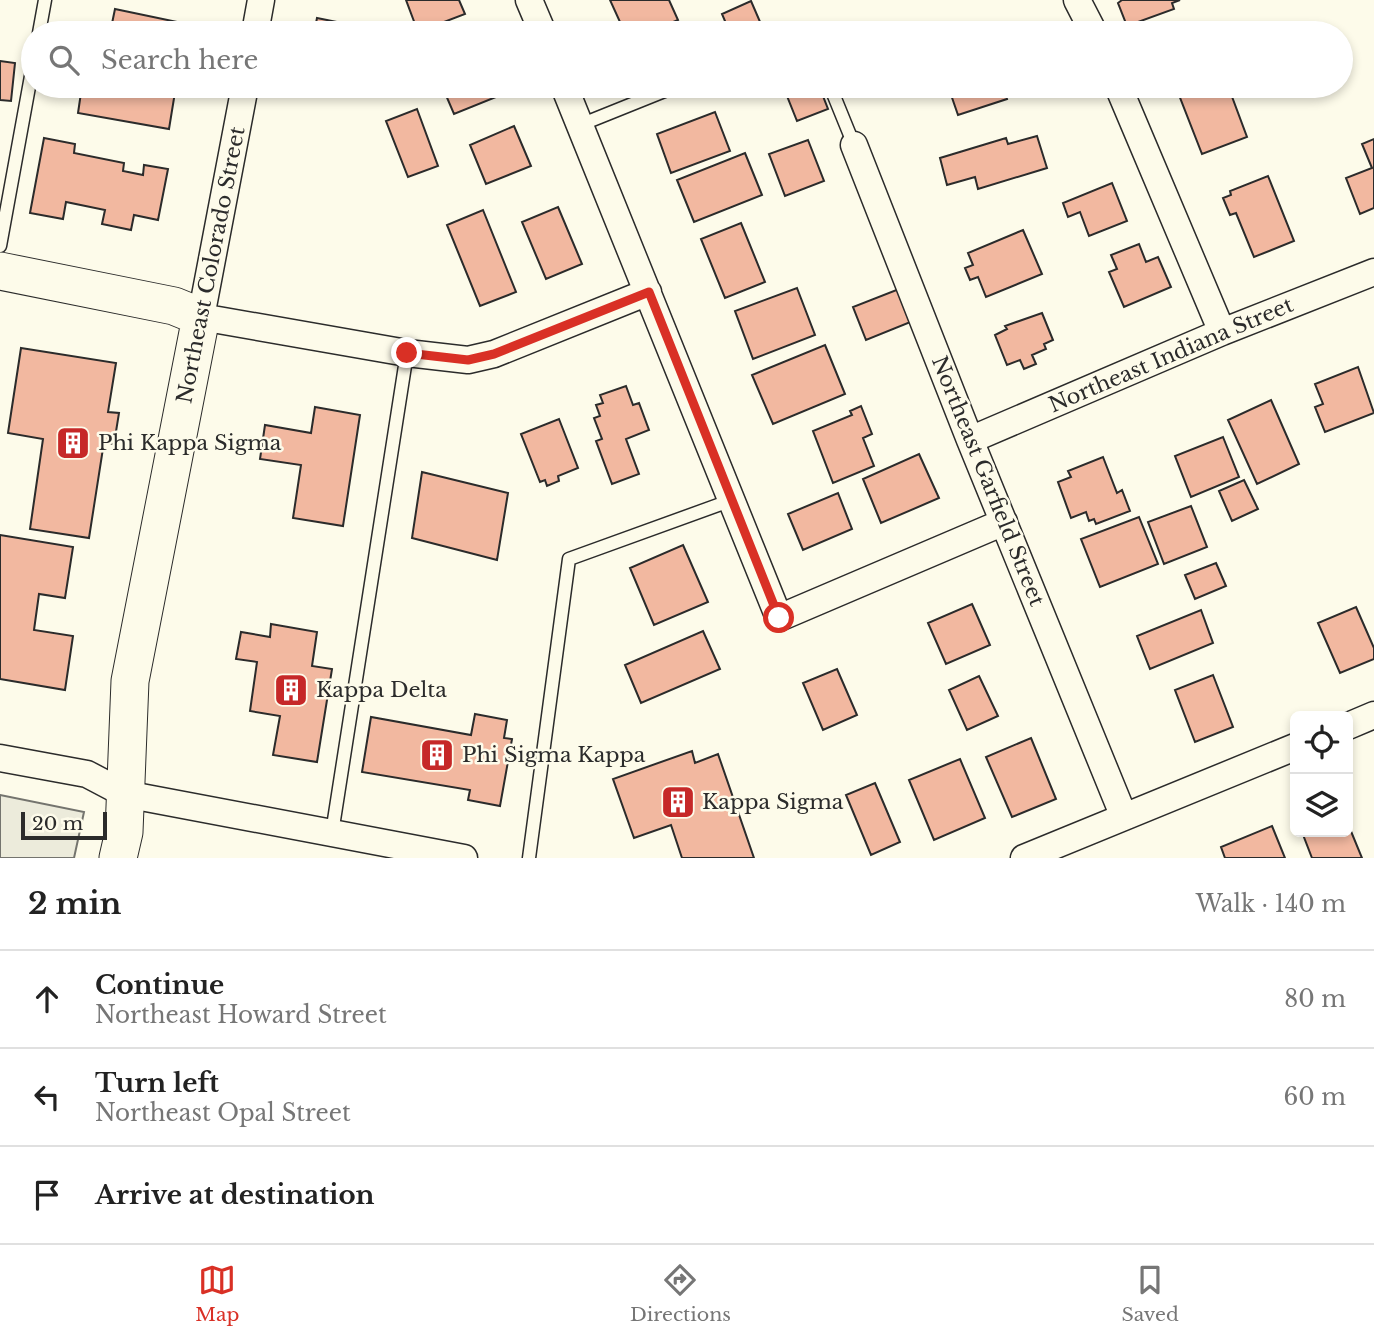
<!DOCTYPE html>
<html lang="en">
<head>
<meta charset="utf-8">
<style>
	body { margin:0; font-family:"Libre Baskerville",serif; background:#f6f6f6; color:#222 }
	.controls { position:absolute; right:21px; bottom:21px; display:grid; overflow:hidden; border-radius:10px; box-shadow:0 4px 10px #0003 }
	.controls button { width:63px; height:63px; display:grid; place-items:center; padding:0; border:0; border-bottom:2px solid #e0e0e0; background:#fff; color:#222; font:35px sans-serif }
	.scale { position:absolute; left:21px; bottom:18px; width:86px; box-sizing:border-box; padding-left:7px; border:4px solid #2b2b2b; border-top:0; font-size:19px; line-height:24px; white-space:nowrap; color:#2b2b2b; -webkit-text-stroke:5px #fdfbea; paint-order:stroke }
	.stop { position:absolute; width:21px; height:21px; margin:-16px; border:5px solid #d93025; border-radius:50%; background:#fff }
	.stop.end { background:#d93025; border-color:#fff; box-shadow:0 2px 7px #0008 }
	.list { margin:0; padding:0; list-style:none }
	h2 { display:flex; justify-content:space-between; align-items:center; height:91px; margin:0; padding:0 28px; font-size:30px }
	h2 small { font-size:23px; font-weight:400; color:#767676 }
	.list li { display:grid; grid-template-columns:46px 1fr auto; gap:21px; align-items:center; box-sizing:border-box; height:98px; padding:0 28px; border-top:2px solid #e0e0e0 }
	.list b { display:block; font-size:26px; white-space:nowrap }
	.list p { margin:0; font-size:23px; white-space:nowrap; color:#767676 }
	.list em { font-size:23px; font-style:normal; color:#767676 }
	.icon { flex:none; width:38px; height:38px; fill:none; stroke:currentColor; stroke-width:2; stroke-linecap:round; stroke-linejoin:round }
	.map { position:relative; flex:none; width:1374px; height:858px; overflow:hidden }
	.search { position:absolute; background:#fff; box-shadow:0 4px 10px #0003; left:21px; right:21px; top:21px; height:77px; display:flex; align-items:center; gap:18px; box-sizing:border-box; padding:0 24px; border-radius:38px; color:#767676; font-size:26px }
	.sheet { height:385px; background:#fff }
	nav { display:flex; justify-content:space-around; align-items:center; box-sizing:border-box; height:98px; border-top:2px solid #e0e0e0; background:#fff; font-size:19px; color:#767676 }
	nav a { display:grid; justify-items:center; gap:4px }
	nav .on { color:#d93025 }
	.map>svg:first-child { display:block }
</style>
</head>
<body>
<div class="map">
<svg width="1374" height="858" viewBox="0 0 1374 858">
	<rect width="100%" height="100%" fill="#fdfbea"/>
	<path fill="#ecebdb" stroke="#74746e" stroke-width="2" d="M 0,795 L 84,812 L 74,858 L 0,858 Z"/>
	<path fill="#f2b8a0" stroke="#2b2b2b" stroke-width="2" d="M 406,0 L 459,0 L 465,14 L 418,32 Z
		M 610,0 L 669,0 L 678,20 L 647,33 L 625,33 Z
		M 1122,0 L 1180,0 L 1172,3 L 1174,9 L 1127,26 L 1118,3 Z
		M 751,1 L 764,31 L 730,33 L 722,14 Z
		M 115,9 L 182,23 L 180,33 L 110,33 Z
		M 317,18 L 342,23 L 340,33 L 314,33 Z
		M 0,61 L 15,63 L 11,101 L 0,100 Z
		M 82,86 L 176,86 L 169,129 L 78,113 Z
		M 442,86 L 503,86 L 506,93 L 454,114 Z
		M 783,86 L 819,86 L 828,109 L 797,121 Z
		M 948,86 L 1003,86 L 1007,99 L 958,115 Z
		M 1205,86 L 1228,86 L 1247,137 L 1202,154 L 1179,95 Z
		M 417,109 L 438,166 L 408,177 L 386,121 Z
		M 715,112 L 730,151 L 671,173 L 657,134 Z
		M 514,126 L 531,166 L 486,184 L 470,145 Z
		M 1037,136 L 1047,168 L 978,189 L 975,177 L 947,185 L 940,158 L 1006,138 L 1008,144 Z
		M 44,138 L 75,144 L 74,153 L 124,163 L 123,171 L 143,175 L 144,165 L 168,169 L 158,220 L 134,215 L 131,230 L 102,224 L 105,210 L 66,202 L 63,219 L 30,213 Z
		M 1374,139 L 1374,208 L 1360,214 L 1346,178 L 1372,168 L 1362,144 Z
		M 808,140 L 824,181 L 785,196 L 769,154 Z
		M 745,153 L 762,195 L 694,222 L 677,180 Z
		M 1268,176 L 1294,241 L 1254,257 L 1236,213 L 1230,215 L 1223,198 L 1231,195 L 1230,191 Z
		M 1112,183 L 1127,221 L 1089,236 L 1080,212 L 1068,217 L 1063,203 Z
		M 558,207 L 582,264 L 546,279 L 522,222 Z
		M 483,210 L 516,292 L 480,306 L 447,225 Z
		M 741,223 L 765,282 L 725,298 L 701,239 Z
		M 1023,230 L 1042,274 L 986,297 L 978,277 L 970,280 L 965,268 L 973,265 L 968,253 Z
		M 1139,244 L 1146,262 L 1158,257 L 1171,287 L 1124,307 L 1109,272 L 1117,269 L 1111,255 Z
		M 797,288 L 815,335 L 753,359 L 735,311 Z
		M 899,289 L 913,321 L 866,340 L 853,307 Z
		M 1042,313 L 1053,340 L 1044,344 L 1046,349 L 1032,355 L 1036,364 L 1024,369 L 1020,360 L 1007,365 L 995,335 L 1007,329 L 1005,326 Z
		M 825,345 L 845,394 L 773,424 L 752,375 Z
		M 21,348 L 116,363 L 108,412 L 119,413 L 114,444 L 104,442 L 89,538 L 30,529 L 43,439 L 8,433 Z
		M 1358,367 L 1374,413 L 1325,432 L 1315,407 L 1323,404 L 1315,384 Z
		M 626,386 L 633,405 L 639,403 L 649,430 L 626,439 L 639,474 L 612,484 L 596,441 L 602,439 L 594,418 L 600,416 L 596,405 L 603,403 L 600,395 Z
		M 1271,400 L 1299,464 L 1257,484 L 1228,420 Z
		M 861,406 L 872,434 L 863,438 L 874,466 L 833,483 L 813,431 L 852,415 L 850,411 Z
		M 315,407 L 360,415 L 343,526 L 293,518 L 301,465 L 260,459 L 265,425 L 311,433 Z
		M 559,419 L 578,468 L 558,476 L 559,481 L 547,486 L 545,480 L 540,482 L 521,434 Z
		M 1223,437 L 1239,477 L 1191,497 L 1175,456 Z
		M 919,454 L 939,498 L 881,523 L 863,479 Z
		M 1103,457 L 1117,493 L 1122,490 L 1130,511 L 1096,524 L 1094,519 L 1089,521 L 1086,512 L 1071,518 L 1058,482 L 1071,477 L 1068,471 Z
		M 422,472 L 508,493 L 497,560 L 412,538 Z
		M 1244,480 L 1258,509 L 1232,521 L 1219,491 Z
		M 838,493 L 852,529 L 803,550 L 788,514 Z
		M 1191,506 L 1207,547 L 1164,564 L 1148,522 Z
		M 1139,517 L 1158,564 L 1100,587 L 1081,539 Z
		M 0,535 L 73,547 L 65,598 L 39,594 L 34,630 L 73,636 L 65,690 L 0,679 Z
		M 683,545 L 708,602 L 654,625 L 630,568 Z
		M 1216,563 L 1226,586 L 1195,599 L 1185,575 Z
		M 972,604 L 990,645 L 946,664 L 928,623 Z
		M 1356,607 L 1374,648 L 1374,659 L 1340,673 L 1318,623 Z
		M 1201,610 L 1213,643 L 1150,669 L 1137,636 Z
		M 271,624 L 317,632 L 312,666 L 332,669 L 317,762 L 273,755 L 280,716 L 250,711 L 257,662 L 236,659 L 241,632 L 270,637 Z
		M 703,631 L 720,669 L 641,703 L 625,665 Z
		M 837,669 L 857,715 L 823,730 L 803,683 Z
		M 1213,675 L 1233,727 L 1195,742 L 1175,690 Z
		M 979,676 L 998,716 L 967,730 L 949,690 Z
		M 475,714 L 507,720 L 504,738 L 512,739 L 500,806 L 468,800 L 470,790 L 362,772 L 371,717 L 471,735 Z
		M 1031,738 L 1056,799 L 1012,817 L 986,757 Z
		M 692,751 L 695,763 L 718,754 L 754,858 L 682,858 L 671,825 L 634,838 L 613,779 Z
		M 960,759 L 985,818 L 934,840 L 909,780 Z
		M 875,783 L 900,842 L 871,855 L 846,795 Z
		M 1348,824 L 1362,858 L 1312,858 L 1302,832 L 1348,832 Z
		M 1272,826 L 1285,858 L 1225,858 L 1221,847 Z"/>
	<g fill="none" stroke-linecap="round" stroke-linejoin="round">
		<g stroke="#2b2b2b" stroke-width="15">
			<path id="lane" d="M 39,33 L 45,0
				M 830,86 L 854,145
				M 580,125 L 677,86
				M 0,246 L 33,65
				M 332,833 L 407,353
				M 529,858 L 569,559 L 732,500"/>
		</g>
		<g stroke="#2b2b2b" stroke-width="29">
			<path id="street" d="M 529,0 L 543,33
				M 1077,0 L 1094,33
				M 255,33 L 261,0
				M 245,86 L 201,317 L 407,353 L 468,360 L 494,354 L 648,292
				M 564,86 L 779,618 L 1004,522
				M 1118,86 L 1222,332
				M 854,145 L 970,440 L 1124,817
				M 970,440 L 1222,332 L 1374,272
				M 1348,726 L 1374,715
				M 0,758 L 87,774 L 125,794 L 464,858
				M 1024,858 L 1295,747"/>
		</g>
		<g stroke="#2b2b2b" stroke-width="39">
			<path id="secondary" d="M 0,271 L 174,306 L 201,317 L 130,681 L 124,832 L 118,858"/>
		</g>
		<use href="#lane" stroke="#fdfbea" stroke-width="12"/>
		<use href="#street" stroke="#fdfbea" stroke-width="26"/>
		<use href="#secondary" stroke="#fdfbea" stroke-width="37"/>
	</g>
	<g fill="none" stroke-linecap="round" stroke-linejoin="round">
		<path stroke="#d93025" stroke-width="9" d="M 407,353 L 468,360 L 494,354 L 649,292 L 779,618"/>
	</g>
	<defs>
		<g id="building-square" transform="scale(1.75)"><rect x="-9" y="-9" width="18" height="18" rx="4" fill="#c62828" stroke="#fdfbea"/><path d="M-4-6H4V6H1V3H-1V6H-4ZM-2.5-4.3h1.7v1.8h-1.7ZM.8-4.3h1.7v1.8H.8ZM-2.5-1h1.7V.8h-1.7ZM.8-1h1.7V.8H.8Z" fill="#fff"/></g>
	</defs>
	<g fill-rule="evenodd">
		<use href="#building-square" x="73" y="443"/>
		<use href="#building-square" x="291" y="690"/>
		<use href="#building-square" x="437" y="755"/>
		<use href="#building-square" x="678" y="802"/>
	</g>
	<g text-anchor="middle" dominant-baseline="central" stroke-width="5" stroke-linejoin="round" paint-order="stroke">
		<g font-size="21" fill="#2b2b2b" stroke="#fdfbea">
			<text transform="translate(211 265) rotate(-79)">Northeast Colorado Street</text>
			<text transform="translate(1171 355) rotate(-23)">Northeast Indiana Street</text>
			<text transform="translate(988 481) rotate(68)">Northeast Garfield Street</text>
		</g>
		<g font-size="21" fill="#2b2b2b" stroke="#fdfbea" text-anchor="start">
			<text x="98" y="443">Phi Kappa Sigma</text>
			<text x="316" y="690">Kappa Delta</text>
			<text x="462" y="755">Phi Sigma Kappa</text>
			<text x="702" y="802">Kappa Sigma</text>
		</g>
	</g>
</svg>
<div class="controls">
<button><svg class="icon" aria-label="locate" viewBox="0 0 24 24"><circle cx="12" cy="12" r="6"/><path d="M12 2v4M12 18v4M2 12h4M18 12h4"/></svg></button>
<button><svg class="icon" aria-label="layers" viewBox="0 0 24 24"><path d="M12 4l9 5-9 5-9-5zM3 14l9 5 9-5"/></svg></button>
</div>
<div class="scale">20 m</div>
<div class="stop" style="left:779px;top:618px"></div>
<div class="stop end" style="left:407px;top:353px"></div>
<div class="search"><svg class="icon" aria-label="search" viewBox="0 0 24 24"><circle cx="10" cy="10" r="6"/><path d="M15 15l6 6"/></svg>Search here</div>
</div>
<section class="sheet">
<h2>2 min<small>Walk · 140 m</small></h2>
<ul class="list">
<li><svg class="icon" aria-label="ahead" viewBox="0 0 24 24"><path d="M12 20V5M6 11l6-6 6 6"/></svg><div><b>Continue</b><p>Northeast Howard Street</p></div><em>80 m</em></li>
<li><svg class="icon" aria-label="left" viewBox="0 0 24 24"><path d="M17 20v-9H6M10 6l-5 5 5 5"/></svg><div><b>Turn left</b><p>Northeast Opal Street</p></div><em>60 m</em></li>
<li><svg class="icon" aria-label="arrive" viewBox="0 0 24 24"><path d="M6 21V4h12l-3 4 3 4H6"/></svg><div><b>Arrive at destination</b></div></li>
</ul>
</section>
<nav>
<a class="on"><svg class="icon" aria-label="map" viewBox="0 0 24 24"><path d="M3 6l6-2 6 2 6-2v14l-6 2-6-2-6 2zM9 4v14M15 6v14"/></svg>Map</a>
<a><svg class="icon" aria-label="directions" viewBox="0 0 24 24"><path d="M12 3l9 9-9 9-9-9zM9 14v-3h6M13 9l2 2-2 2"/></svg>Directions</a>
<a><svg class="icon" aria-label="saved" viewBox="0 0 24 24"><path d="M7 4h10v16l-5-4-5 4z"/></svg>Saved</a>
</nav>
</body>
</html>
